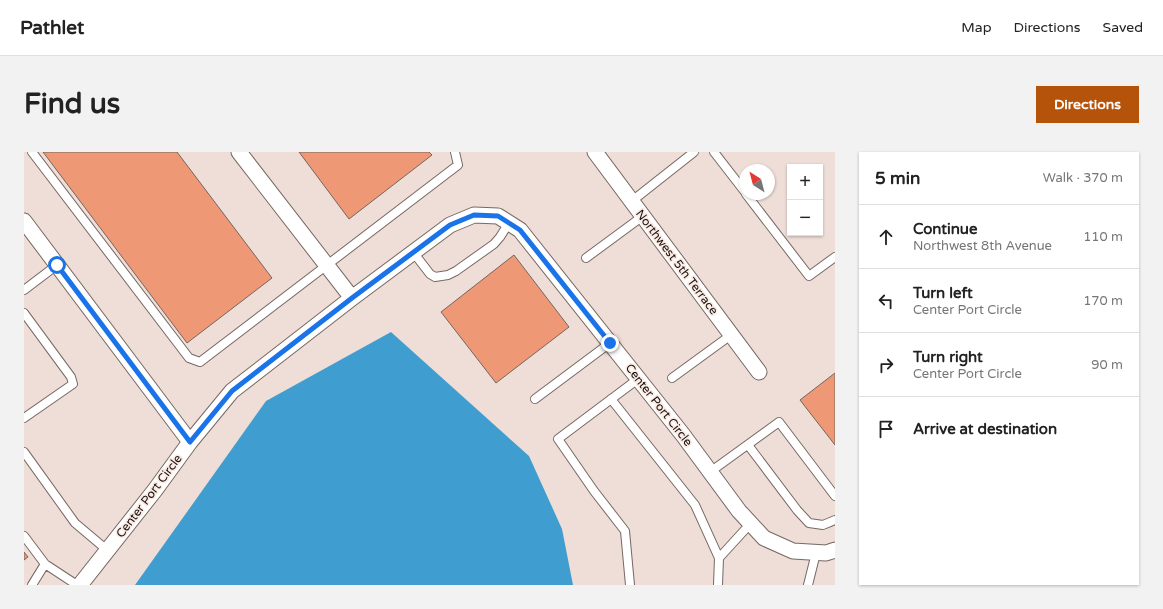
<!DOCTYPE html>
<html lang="en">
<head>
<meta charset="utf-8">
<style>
	body { margin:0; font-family:"Varela Round",sans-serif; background:#f2f2f2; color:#222 }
	.controls { position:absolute; right:12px; top:12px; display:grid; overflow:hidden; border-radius:0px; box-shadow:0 1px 3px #0004 }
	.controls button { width:36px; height:36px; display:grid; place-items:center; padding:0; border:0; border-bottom:1px solid #e0e0e0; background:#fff; color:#222; font:20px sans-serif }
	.compass { position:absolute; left:715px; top:12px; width:36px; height:36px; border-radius:50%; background:#fff; box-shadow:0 1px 3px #0004; rotate:324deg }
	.stop { position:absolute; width:12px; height:12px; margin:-9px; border:3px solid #1a73e8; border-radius:50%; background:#fff }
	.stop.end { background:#1a73e8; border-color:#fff; box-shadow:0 1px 4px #0008 }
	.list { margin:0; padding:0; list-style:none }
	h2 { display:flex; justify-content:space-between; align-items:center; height:52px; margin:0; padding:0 16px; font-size:17px }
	h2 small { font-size:13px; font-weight:400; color:#767676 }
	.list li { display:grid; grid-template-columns:26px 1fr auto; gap:12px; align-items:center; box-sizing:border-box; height:64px; padding:0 16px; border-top:1px solid #e0e0e0 }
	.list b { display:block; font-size:15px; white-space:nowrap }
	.list p { margin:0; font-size:13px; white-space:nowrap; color:#767676 }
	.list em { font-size:13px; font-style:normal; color:#767676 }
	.icon { flex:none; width:22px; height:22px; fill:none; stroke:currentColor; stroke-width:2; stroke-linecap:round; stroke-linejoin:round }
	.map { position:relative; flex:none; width:811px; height:433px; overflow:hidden; border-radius:0px }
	header { display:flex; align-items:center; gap:24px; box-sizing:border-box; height:56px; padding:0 20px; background:#fff; border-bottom:1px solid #e0e0e0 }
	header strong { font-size:19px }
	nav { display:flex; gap:22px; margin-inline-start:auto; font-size:14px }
	.intro { display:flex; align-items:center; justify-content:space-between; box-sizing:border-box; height:96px; padding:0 24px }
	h1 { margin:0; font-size:28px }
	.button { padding:10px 18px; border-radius:0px; background:#b45309; color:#fff; font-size:14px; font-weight:700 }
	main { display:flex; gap:24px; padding:0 24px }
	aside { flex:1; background:#fff; border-radius:0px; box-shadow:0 1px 3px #0004 }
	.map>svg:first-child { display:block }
</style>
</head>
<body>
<header>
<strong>Pathlet</strong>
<nav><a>Map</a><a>Directions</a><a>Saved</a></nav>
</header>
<div class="intro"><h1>Find us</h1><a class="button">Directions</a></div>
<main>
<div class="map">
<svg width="811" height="433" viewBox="0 0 811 433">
	<rect width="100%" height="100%" fill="#eeded7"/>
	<path fill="#409dcf" d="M 367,180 L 505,304 L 538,377 L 549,433 L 111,433 L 242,249 Z"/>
	<path fill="#ee9875" stroke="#746661" d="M 19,0 L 153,0 L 248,126 L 163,191 Z
		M 275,0 L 405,0 L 408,3 L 325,67 Z
		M 490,103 L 545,175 L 472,231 L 417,160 Z
		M 811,221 L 811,293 L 776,248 Z
		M 0,400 L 4,405 L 0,408 Z"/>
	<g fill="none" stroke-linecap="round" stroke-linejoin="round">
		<g stroke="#766862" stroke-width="10">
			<path id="service" d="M 8,0 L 165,206 L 176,210 L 434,13 L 431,0
				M 690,0 L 721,40
				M 722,42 L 785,124 L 811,105
				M 608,49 L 670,0
				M 389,100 L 406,122 L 411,125 L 424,123 L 432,119 L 470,92 L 476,85 L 485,71
				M 562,106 L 619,64
				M 0,138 L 33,113
				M 0,161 L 47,225 L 49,232 L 0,266
				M 648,226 L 707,183
				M 511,247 L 586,191
				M 587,247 L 671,353 L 695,406 L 694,433
				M 724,293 L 773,358 L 785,371 L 799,373 L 811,368
				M 0,300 L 51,371 L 83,398
				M 686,320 L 755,270 L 811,344
				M 0,384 L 21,412
				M 695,406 L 727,371
				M 8,433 L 21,412 L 53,433
				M 606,433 L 601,379 L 570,339 L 534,287 L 614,227
				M 784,433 L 792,401"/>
		</g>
		<g stroke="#766862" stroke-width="17">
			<path id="minor" d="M 215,0 L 328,146
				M 571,0 L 735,220
				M 0,69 L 166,290
				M 56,433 L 131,338 L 166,290 L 208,239 L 328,146 L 426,73 L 450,63 L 474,64 L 496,78 L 659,283 L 715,359 L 740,386 L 769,399 L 802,401 L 811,398"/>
		</g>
		<use href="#service" stroke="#fff" stroke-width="8"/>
		<use href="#minor" stroke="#fff" stroke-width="15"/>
	</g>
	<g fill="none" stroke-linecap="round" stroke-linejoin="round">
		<path stroke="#1a73e8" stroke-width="5" d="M 33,113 L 166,290 L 208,239 L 328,146 L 426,73 L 450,63 L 474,64 L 496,78 L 586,191"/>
	</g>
	<g text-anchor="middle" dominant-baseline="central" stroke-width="3.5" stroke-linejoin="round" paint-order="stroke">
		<g font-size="12" fill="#17110f" stroke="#fbebe4">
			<text transform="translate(653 110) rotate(53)">Northwest 5th Terrace</text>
			<text transform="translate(635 253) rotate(52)">Center Port Circle</text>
			<text transform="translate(125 344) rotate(-53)">Center Port Circle</text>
		</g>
	</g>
</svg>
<div class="controls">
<button>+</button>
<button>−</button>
</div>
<svg class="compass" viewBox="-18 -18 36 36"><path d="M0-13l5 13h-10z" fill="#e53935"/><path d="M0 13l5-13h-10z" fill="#767676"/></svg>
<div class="stop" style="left:33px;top:113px"></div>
<div class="stop end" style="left:586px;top:191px"></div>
</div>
<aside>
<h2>5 min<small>Walk · 370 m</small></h2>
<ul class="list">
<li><svg class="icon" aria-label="ahead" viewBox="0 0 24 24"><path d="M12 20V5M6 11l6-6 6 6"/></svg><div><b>Continue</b><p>Northwest 8th Avenue</p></div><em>110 m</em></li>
<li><svg class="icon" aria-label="left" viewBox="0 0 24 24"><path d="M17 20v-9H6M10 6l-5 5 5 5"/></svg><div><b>Turn left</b><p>Center Port Circle</p></div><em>170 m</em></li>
<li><svg class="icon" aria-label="right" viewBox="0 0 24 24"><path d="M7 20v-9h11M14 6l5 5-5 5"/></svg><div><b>Turn right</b><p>Center Port Circle</p></div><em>90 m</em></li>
<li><svg class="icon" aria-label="arrive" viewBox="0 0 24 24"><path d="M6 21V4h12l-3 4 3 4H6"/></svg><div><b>Arrive at destination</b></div></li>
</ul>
</aside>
</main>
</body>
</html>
